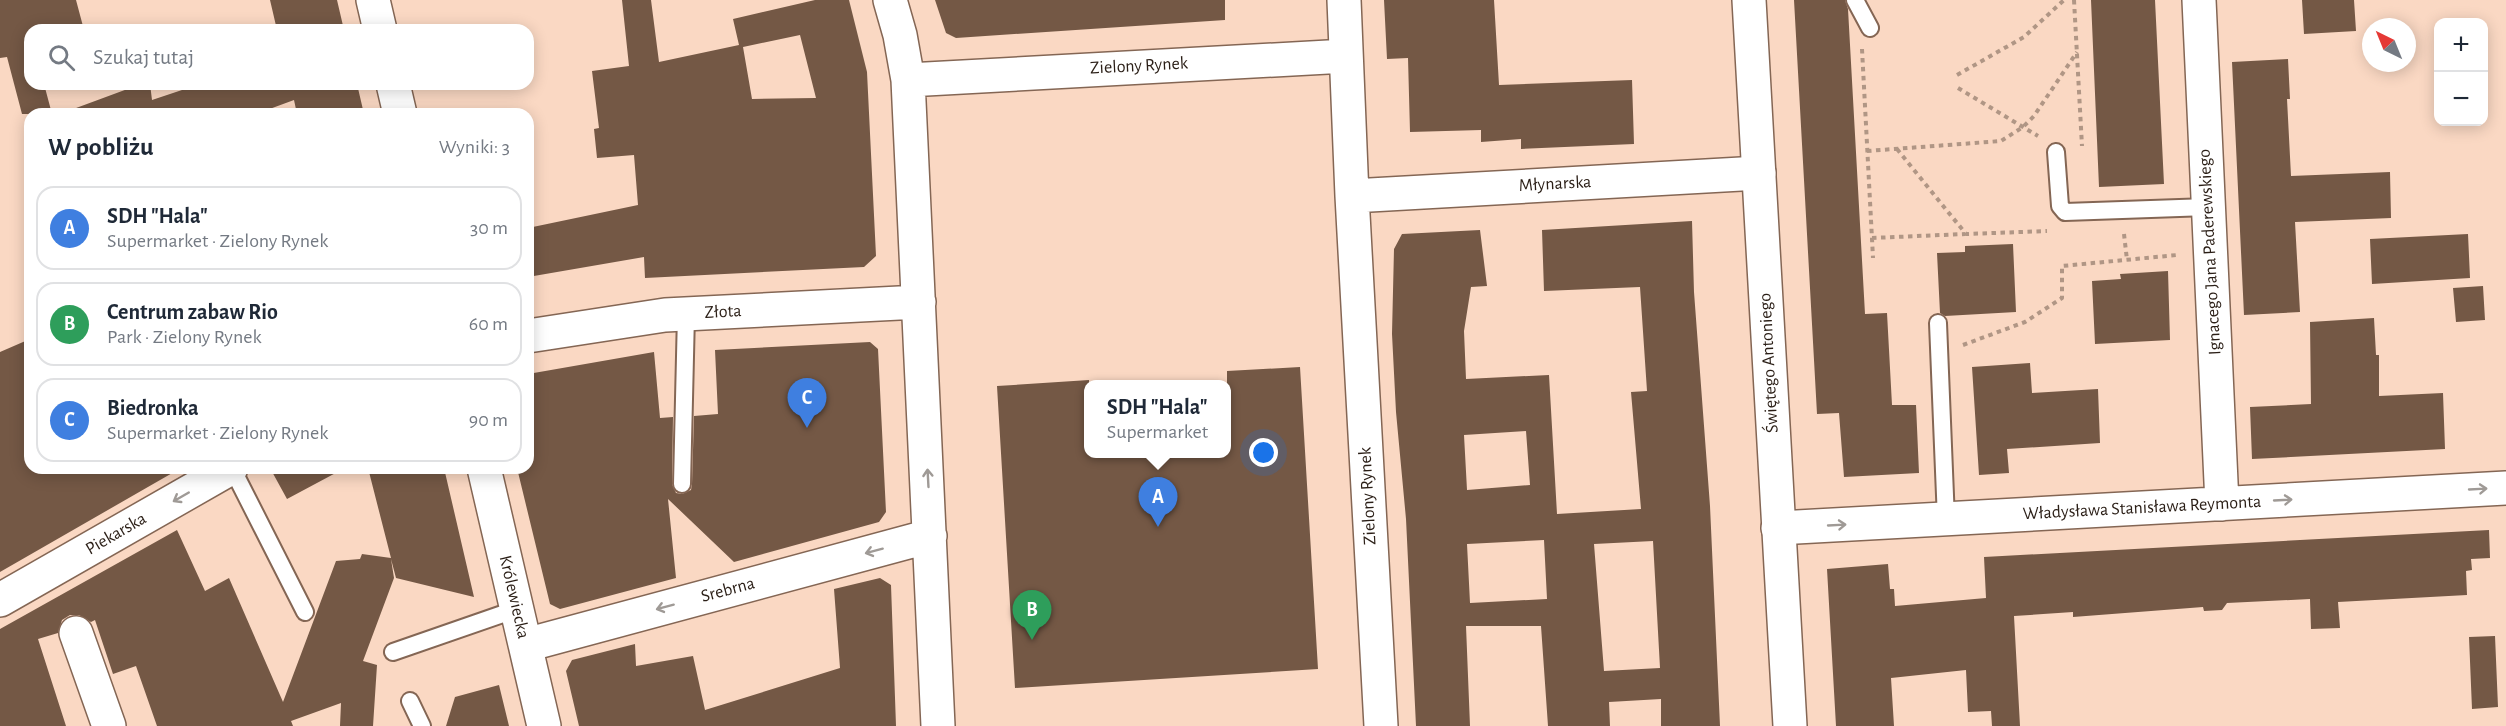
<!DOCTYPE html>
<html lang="pl">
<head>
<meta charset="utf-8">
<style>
	body { margin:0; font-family:"Alegreya Sans",sans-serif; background:#f6f6f7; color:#1f2937 }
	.controls { position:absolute; right:18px; top:18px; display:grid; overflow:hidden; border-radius:12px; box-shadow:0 3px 15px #0003 }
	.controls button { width:54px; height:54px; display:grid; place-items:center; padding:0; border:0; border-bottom:2px solid #e0e1e3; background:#fff; color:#1f2937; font:30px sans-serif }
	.compass { position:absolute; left:2362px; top:18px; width:54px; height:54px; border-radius:50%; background:#fff; box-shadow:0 3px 15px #0003; rotate:317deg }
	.you { position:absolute; left:1264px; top:453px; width:21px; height:21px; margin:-15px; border:4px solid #fff; border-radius:50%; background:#1a73e8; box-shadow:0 0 0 9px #1a73e833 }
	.badge { display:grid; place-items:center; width:39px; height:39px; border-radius:50%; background:#256d65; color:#fff; font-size:20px; font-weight:700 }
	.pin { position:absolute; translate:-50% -50px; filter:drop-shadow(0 2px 3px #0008) }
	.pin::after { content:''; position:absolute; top:32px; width:21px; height:18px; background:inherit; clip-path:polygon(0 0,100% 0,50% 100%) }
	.popup { position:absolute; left:1084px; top:380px; width:147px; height:78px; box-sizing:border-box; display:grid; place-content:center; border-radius:12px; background:#fff; filter:drop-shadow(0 2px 4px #0005); font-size:20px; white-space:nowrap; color:#747a83 }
	.popup b { font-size:22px; color:#1f2937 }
	.popup::after { content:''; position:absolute; left:50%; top:100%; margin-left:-12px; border:12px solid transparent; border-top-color:#fff }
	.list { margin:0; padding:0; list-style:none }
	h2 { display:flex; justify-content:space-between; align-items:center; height:78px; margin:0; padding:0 24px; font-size:26px }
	h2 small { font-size:20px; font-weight:400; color:#747a83 }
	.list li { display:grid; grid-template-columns:39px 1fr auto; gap:18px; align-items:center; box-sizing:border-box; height:84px; margin:0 12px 12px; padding:0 12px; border:2px solid #e0e1e3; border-radius:18px }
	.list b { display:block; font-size:22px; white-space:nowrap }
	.list p { margin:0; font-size:20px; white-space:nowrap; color:#747a83 }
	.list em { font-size:20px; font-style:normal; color:#747a83 }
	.icon { flex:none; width:33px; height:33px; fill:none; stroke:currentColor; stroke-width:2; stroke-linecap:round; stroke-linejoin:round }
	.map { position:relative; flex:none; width:2506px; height:726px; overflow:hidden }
	.search { position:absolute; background:#fff; box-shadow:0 3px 15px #0003; left:24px; top:24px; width:510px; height:66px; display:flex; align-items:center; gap:15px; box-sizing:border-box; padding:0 21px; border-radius:18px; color:#747a83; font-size:22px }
	.panel { position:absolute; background:#fff; box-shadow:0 3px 15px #0003; left:24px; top:108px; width:510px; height:366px; border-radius:18px }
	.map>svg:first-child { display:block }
</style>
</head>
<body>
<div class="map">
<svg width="2506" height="726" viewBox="0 0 2506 726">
	<rect width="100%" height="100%" fill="#fad8c3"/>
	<path fill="#745845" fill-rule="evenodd" d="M 0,0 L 76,0 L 84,30 L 30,30 L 30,84 L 44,84 L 52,114 L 22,114 L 7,57 L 0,58 Z
		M 270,0 L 337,0 L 344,30 L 277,30 Z
		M 622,0 L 651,0 L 659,62 L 739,45 L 733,19 L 815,0 L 849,0 L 867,72 L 876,256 L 864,267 L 645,278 L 644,257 L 528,277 L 528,228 L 638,205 L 634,155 L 597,158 L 594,129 L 599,128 L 592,71 L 629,66 ZM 800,35 L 816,98 L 752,99 L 743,47 Z
		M 935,0 L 1225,0 L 1225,20 L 956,38 L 946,33 Z
		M 1384,0 L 1494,0 L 1499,85 L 1632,80 L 1634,144 L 1521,149 L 1521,139 L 1481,142 L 1481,130 L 1410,132 L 1408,58 L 1387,59 Z
		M 1794,0 L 1845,0 L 1848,9 L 1865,314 L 1887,313 L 1892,405 L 1916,405 L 1919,473 L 1844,477 L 1839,413 L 1817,414 Z
		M 2091,0 L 2155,0 L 2164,184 L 2099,187 Z
		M 2302,0 L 2354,0 L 2356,31 L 2304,34 Z
		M 2288,59 L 2290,99 L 2287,99 L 2291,176 L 2390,172 L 2391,218 L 2295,222 L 2300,312 L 2244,315 L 2232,62 Z
		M 141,84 L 150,84 L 152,100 L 200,84 L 357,84 L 364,114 L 297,114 L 294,100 L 256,114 L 69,114 L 68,111 Z
		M 1692,221 L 1694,292 L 1710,506 L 1720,726 L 1661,726 L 1661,699 L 1609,702 L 1610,726 L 1548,726 L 1541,626 L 1466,626 L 1470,726 L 1416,726 L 1406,519 L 1396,412 L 1392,334 L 1394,249 L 1402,234 L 1480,230 L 1487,286 L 1471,287 L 1464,331 L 1466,379 L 1549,375 L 1557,514 L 1641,509 L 1631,392 L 1647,391 L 1640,287 L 1544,291 L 1542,230 ZM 1526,431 L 1530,485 L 1467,490 L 1464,435 ZM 1544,540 L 1547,599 L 1470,603 L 1467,544 ZM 1653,541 L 1660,668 L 1604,671 L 1594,544 Z
		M 2468,234 L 2470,278 L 2372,284 L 2370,239 Z
		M 2013,244 L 2016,312 L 1945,316 L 1940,313 L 1937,253 L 1965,252 L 1965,246 Z
		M 2168,271 L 2170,340 L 2095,344 L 2092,281 L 2121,279 L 2120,274 Z
		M 2483,286 L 2485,320 L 2456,322 L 2453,288 Z
		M 2374,318 L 2376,355 L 2379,355 L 2379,396 L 2443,393 L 2445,449 L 2252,459 L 2250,407 L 2311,404 L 2310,322 Z
		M 30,339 L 30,468 L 181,468 L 0,572 L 0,352 Z
		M 870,342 L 878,349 L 886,512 L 879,522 L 734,562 L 668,499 L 676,578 L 560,609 L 550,604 L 517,468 L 528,468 L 528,374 L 654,352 L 660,418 L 673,417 L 672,484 L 676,493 L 682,494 L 691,490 L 692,484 L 694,416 L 718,414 L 715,350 Z
		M 2030,363 L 2032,393 L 2098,389 L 2100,443 L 2007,449 L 2009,473 L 1979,475 L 1972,367 Z
		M 1300,367 L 1318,669 L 1015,688 L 997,386 L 1089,380 L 1089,453 L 1227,453 L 1227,371 Z
		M 270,468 L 345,468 L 287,499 Z
		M 368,468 L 444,468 L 474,597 L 396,578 L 391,559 L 394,578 L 363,661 L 377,665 L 373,726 L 340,726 L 341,703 L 291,721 L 293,726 L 157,726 L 136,666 L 113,674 L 95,620 L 91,622 L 79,615 L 70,615 L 62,620 L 58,633 L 38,639 L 66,726 L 0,726 L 0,629 L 177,530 L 205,591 L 229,578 L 283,702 L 336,561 L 360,559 L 362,554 L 391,558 Z
		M 2489,530 L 2490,558 L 2471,559 L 2472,570 L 2466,571 L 2467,595 L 2338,602 L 2340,628 L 2311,629 L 2310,599 L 2227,603 L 2222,610 L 2204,611 L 2203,607 L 2073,617 L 2073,612 L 2014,616 L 2020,726 L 1992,726 L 1991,711 L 1968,712 L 1966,670 L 1891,678 L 1894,726 L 1836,726 L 1827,569 L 1888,564 L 1890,589 L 1894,589 L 1895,606 L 1986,598 L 1984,557 Z
		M 880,578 L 891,585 L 896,726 L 579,726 L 566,671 L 572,660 L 635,644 L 636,666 L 693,656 L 705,710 L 840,668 L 834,589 Z
		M 2495,636 L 2498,707 L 2472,709 L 2469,637 Z
		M 499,685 L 509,726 L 446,726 L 455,697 Z"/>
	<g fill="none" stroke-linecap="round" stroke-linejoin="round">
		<g stroke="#846654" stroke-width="20">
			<path id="service" d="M 1855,0 L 1870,28
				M 2056,152 L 2060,206 L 2065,212 L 2208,207
				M 1938,323 L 1946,520
				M 232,468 L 305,612
				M 682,484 L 686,314
				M 393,652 L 517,609
				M 410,701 L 422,726"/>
		</g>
		<g stroke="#846654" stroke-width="36">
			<path id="minor" d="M 890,0 L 900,35 L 908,80 L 938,726
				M 1344,0 L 1352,196 L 1381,726
				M 2199,0 L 2222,504
				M 908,80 L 1346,56
				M 1352,196 L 1759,173
				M 528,336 L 665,315 L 919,302
				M 1778,528 L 2506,488
				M 0,600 L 231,468
				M 76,633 L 109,726
				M 526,645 L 930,536"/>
		</g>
		<g stroke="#846654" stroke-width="36">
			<path id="tertiary" d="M 373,0 L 380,30
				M 1749,0 L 1790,726
				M 393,84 L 400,114
				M 484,468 L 544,726"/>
		</g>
		<path stroke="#b09685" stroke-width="4" stroke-dasharray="4.5 4.5" stroke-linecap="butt" d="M 2074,0 L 2082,146
			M 1862,49 L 1873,258
			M 1957,75 L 2024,37 L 2064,0
			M 1958,88 L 2038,136
			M 1897,149 L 1966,234 L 2047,231
			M 1867,151 L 2001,141 L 2023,127 L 2034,116 L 2077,52
			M 2124,234 L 2127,260
			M 1872,238 L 1965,234
			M 1963,345 L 2025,322 L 2062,298 L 2062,266 L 2177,255"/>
		<use href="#service" stroke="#fff" stroke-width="16"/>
		<use href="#minor" stroke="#fff" stroke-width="33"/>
		<use href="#tertiary" stroke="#fff" stroke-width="33"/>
	</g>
	<defs><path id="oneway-shaft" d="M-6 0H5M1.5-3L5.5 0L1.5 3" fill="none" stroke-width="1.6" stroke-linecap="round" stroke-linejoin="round" transform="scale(1.5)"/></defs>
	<g stroke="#9f9a96">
		<use href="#oneway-shaft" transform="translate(928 478) rotate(-93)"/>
		<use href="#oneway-shaft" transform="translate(2478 489) rotate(-3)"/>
		<use href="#oneway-shaft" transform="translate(181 497) rotate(150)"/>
		<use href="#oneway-shaft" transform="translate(2283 500) rotate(-3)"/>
		<use href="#oneway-shaft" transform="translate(1837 525) rotate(-3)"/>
		<use href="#oneway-shaft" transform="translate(874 551) rotate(165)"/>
		<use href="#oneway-shaft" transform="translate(665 607) rotate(165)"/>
	</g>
	<g text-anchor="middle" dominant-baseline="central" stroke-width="6" stroke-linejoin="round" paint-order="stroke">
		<g font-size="18" fill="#2a1e16" stroke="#fff">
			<text transform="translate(1139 66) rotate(-3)">Zielony Rynek</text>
			<text transform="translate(1555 184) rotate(-3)">Młynarska</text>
			<text transform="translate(2210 252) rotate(-93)">Ignacego Jana Paderewskiego</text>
			<text transform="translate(723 312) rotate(-3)">Złota</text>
			<text transform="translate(1769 363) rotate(-93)">Świętego Antoniego</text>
			<text transform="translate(1368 496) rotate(-93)">Zielony Rynek</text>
			<text transform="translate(2142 508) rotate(-3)">Władysława Stanisława Reymonta</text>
			<text transform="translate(116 534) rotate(-30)">Piekarska</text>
			<text transform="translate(728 590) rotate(-15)">Srebrna</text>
			<text transform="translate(514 597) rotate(77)">Królewiecka</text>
		</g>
	</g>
</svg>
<div class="controls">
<button>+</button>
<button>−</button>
</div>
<svg class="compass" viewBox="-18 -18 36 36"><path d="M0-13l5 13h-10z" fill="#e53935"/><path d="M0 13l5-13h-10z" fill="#747a83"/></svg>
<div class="you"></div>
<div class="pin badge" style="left:1158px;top:527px;background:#3f7fe0">A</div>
<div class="popup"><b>SDH &quot;Hala&quot;</b>Supermarket</div>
<div class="pin badge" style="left:1032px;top:640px;background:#2e9e5b">B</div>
<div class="pin badge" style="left:807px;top:428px;background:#3f7fe0">C</div>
<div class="search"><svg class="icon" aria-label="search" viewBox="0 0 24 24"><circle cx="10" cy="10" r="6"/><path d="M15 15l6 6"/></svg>Szukaj tutaj</div>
<section class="panel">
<h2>W pobliżu<small>Wyniki: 3</small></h2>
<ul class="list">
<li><span class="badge" style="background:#3f7fe0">A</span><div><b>SDH &quot;Hala&quot;</b><p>Supermarket · Zielony Rynek</p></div><em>30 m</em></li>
<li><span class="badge" style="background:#2e9e5b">B</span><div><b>Centrum zabaw Rio</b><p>Park · Zielony Rynek</p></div><em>60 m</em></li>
<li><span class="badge" style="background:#3f7fe0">C</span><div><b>Biedronka</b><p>Supermarket · Zielony Rynek</p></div><em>90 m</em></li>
</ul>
</section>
</div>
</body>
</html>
